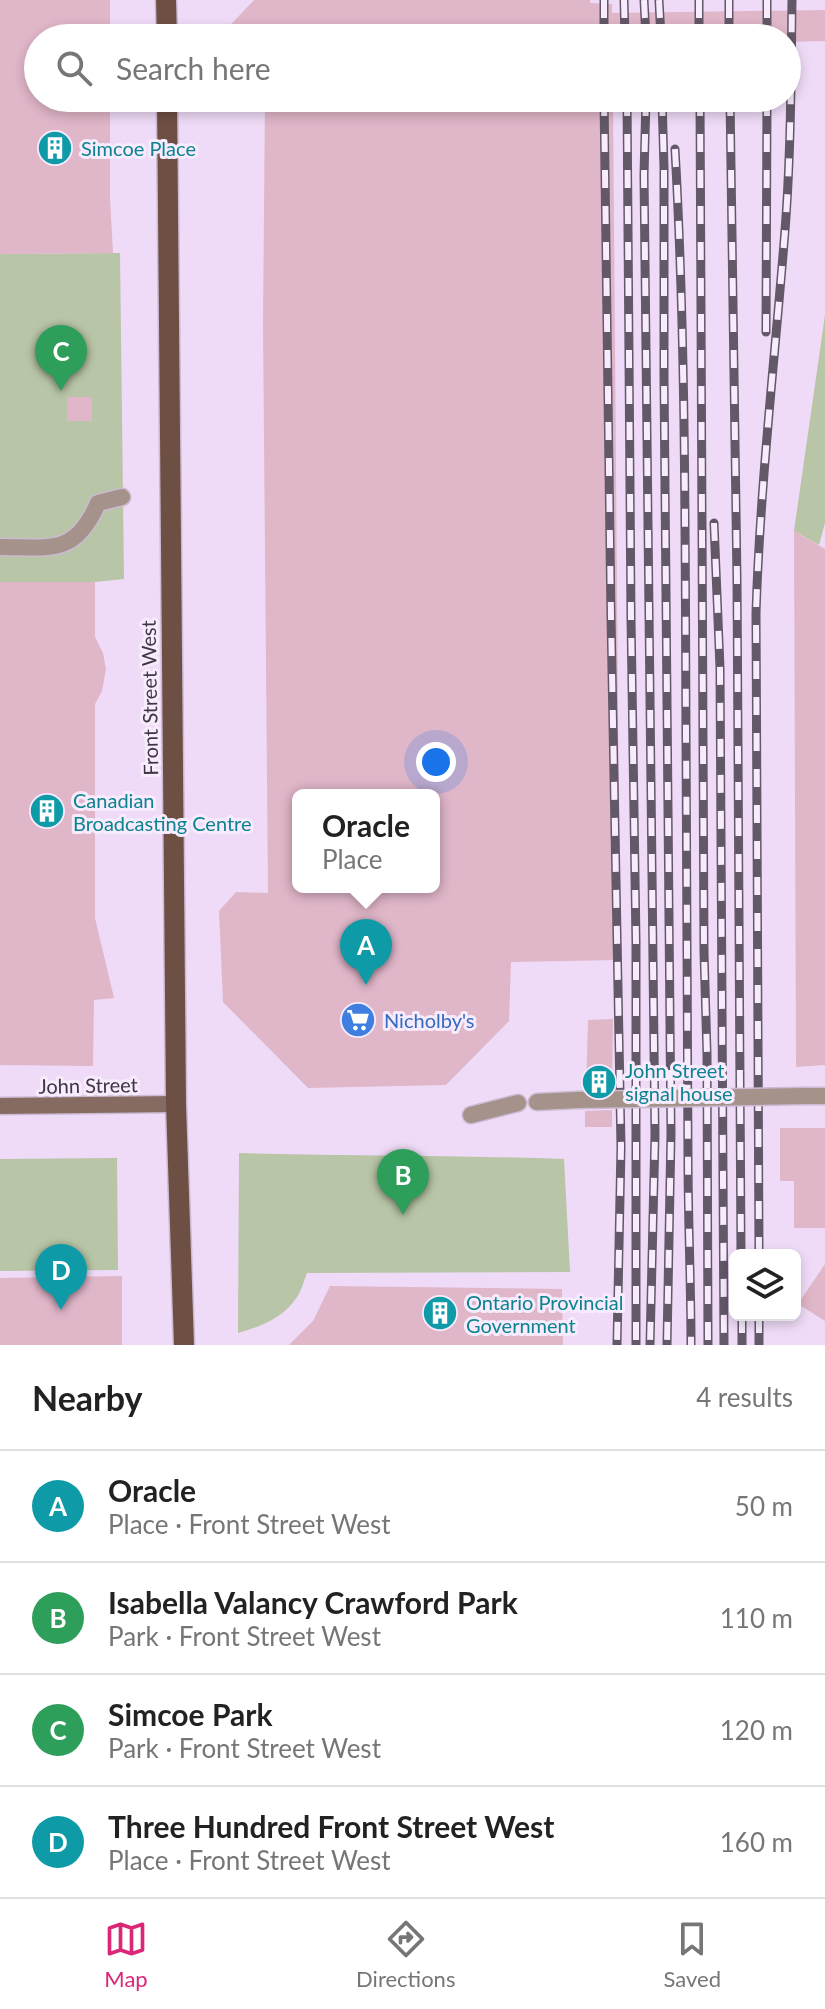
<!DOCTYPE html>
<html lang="en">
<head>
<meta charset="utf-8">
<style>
	body { margin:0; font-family:Lato,sans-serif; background:#f6f6f6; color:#222 }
	.controls { position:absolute; right:24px; bottom:24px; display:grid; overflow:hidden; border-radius:12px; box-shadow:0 4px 12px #0003 }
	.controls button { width:72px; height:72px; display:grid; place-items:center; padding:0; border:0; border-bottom:2px solid #e0e0e0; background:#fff; color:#222; font:40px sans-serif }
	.you { position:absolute; left:436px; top:762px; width:28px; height:28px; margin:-20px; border:6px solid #fff; border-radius:50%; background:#1a73e8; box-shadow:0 0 0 12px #1a73e833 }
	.badge { display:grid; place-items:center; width:52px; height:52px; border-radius:50%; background:#db2777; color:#fff; font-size:26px; font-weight:700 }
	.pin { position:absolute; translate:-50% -66px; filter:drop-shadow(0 2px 4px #0008) }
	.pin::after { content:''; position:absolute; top:42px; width:28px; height:24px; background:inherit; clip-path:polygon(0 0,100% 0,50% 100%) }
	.popup { position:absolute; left:292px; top:789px; width:148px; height:104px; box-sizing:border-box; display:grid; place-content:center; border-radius:12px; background:#fff; filter:drop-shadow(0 2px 6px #0005); font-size:26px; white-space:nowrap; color:#767676 }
	.popup b { font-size:30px; color:#222 }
	.popup::after { content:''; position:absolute; left:50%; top:100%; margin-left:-16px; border:16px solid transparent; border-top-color:#fff }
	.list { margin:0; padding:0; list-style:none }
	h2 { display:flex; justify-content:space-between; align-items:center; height:104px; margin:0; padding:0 32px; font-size:34px }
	h2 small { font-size:26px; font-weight:400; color:#767676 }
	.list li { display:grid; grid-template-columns:52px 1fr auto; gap:24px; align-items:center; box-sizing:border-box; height:112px; padding:0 32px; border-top:2px solid #e0e0e0 }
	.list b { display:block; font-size:30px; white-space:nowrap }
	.list p { margin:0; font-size:26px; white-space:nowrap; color:#767676 }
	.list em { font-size:26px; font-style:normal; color:#767676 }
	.icon { flex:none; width:44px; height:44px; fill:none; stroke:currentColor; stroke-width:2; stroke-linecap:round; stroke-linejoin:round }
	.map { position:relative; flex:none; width:825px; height:1345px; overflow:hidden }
	.search { position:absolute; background:#fff; box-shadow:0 4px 12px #0003; left:24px; right:24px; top:24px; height:88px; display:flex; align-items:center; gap:20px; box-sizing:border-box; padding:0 28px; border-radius:44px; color:#767676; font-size:30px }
	.sheet { height:552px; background:#fff }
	nav { display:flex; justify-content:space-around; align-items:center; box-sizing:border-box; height:112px; border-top:2px solid #e0e0e0; background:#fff; font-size:22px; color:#767676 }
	nav a { display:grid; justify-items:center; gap:4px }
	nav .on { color:#db2777 }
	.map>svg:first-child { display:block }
</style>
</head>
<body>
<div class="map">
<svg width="825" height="1345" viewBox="0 0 825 1345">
	<rect width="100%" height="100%" fill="#efdbf7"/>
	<path fill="#b8c5a6" d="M 120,253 L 124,579 L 95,582 L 0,583 L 0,254 Z
		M 825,315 L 825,523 L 819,545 L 794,531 Z
		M 239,1153 C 347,1156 456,1155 564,1159 L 570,1272 L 307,1273 C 304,1280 302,1290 297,1297 C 284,1317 261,1327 238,1333 Z
		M 117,1158 L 118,1270 L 0,1271 L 0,1159 Z"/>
	<path fill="#e0b6c9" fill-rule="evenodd" d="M 0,0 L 110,0 L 110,38 L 38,38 L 38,98 L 110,98 L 110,198 L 113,253 L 0,254 Z
		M 254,0 L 590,0 L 590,3 L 612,4 L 612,13 L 825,10 L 825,41 L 787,42 L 787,38 L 218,38 Z
		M 265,98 L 613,98 L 620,960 L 511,962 L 509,1021 L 446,1085 L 308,1088 L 223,1002 L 219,911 L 236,892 L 268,893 L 263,324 ZM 298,795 L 434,795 L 434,887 L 298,887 Z
		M 67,397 L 92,397 L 92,421 L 67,421 Z
		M 794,531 L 825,549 L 825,1065 L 796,1067 Z
		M 0,582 L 95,582 L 95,637 L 103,653 L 106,669 L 102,691 L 95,704 L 95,918 L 114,998 L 94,1000 L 93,1066 L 0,1065 Z
		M 613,1019 L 612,1088 L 586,1089 L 588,1020 Z
		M 612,1110 L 612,1127 L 585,1127 L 585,1111 Z
		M 780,1128 L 825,1128 L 825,1228 L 794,1228 L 794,1181 L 780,1181 Z
		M 825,1264 L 825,1321 L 798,1304 Z
		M 122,1276 L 122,1345 L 0,1345 L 0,1278 Z
		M 330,1286 L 562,1289 L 563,1345 L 289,1345 L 313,1321 Z"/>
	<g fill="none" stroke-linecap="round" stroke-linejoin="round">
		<g stroke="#ccbad3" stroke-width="19">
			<path id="street" d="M 0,547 C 50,547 75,556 98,503 L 122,497
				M 802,1096 L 825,1096
				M 537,1102 L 577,1100
				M 471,1115 L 518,1103"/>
		</g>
		<g stroke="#ccbad3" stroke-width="19">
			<path id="secondary" d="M 0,1106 L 176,1104"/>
		</g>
		<g stroke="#ccbad3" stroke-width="23">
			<path id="primary" d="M 166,0 L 167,38
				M 167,98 L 176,1104 L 184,1345"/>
		</g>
		<use href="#street" stroke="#a4928b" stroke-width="16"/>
		<use href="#secondary" stroke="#856b61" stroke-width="16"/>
		<use href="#primary" stroke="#6e4f44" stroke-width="20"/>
		<g stroke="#635867" stroke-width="9">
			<path id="rail" d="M 604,0 L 604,38
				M 624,0 L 625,38
				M 644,0 L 646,38
				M 659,0 L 661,38
				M 699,0 L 699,38
				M 729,0 L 729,38
				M 767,0 L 767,38
				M 604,98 L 611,617 L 621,1147 L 617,1345
				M 627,98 L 631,618 L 636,942 L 636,1345
				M 646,98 L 644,175 L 655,1135 L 650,1345
				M 662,98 L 664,168 L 664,379 L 671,1133 L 667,1345
				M 700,98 L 704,952 L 707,1054 L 708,1345
				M 730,98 L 737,580 L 741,1255
				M 675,149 C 686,344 685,540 686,735 C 687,876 687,1017 688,1158 C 688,1220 691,1283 691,1345
				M 766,332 L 767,98
				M 714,523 L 720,668 L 724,1345
				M 759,1255 L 756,613 C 760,489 774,366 784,243 C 791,162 791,81 792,0
				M 742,1315 L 742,1345
				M 759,1315 L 759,1345"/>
		</g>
		<use href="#rail" stroke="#f7ebfd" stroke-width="6" stroke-dasharray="18" stroke-linecap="butt"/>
		<g stroke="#ccbad3" stroke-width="19" stroke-linecap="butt">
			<path id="street-bridge" d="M 577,1100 L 802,1096"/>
		</g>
		<use href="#street-bridge" stroke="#a4928b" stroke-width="16"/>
	</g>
	<defs>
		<g id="building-disc" transform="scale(1.8)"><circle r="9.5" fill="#0f9aa8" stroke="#f7ebfd"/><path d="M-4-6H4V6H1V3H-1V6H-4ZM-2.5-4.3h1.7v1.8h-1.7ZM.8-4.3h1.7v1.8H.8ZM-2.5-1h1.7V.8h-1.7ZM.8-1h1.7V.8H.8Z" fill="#fff"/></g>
		<g id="supermarket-disc" transform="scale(1.8)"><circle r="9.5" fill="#3f7fe0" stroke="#f7ebfd"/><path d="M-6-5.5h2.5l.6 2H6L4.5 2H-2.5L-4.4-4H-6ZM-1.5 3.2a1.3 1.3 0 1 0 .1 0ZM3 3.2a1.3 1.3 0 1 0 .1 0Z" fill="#fff"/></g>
	</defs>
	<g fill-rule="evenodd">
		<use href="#building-disc" x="55" y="148"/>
		<use href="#building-disc" x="47" y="811"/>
		<use href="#supermarket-disc" x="358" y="1020"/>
		<use href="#building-disc" x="599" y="1082"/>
		<use href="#building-disc" x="440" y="1313"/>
	</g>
	<g text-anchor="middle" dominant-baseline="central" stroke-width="6" stroke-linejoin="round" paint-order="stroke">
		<g font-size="20" fill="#0d838f" stroke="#f7ebfd" text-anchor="start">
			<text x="81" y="148">Simcoe Place</text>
			<text x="73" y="800">Canadian<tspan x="73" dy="23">Broadcasting Centre</tspan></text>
			<text x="625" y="1070">John Street<tspan x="625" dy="23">signal house</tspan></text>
			<text x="466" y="1302">Ontario Provincial<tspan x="466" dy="23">Government</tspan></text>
		</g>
		<g font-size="20" fill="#3e3641" stroke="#f7ebfd">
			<text transform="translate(149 698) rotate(-91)">Front Street West</text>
			<text transform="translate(88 1085) rotate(-1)">John Street</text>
		</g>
		<g font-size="20" fill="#366cbe" stroke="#f7ebfd" text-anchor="start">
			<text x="384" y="1020">Nicholby's</text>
		</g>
	</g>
</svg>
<div class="controls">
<button><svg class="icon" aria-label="layers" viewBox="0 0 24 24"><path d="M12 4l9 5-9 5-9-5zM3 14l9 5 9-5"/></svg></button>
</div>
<div class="you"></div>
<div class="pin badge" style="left:366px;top:985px;background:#0f9aa8">A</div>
<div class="popup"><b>Oracle</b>Place</div>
<div class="pin badge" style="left:403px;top:1215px;background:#2e9e5b">B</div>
<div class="pin badge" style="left:61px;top:391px;background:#2e9e5b">C</div>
<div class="pin badge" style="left:61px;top:1310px;background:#0f9aa8">D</div>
<div class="search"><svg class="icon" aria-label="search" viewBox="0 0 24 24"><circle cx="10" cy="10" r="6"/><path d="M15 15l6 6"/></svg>Search here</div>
</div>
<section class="sheet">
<h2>Nearby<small>4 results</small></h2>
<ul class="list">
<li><span class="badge" style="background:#0f9aa8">A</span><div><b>Oracle</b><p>Place · Front Street West</p></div><em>50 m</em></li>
<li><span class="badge" style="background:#2e9e5b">B</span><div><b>Isabella Valancy Crawford Park</b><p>Park · Front Street West</p></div><em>110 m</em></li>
<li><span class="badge" style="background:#2e9e5b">C</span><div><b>Simcoe Park</b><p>Park · Front Street West</p></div><em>120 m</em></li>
<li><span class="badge" style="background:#0f9aa8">D</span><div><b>Three Hundred Front Street West</b><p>Place · Front Street West</p></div><em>160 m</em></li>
</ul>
</section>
<nav>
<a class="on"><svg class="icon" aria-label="map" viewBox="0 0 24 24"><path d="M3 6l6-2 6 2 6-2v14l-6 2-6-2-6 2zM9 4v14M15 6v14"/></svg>Map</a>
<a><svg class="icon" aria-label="directions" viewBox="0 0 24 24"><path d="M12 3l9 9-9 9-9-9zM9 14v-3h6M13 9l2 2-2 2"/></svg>Directions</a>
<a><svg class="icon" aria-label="saved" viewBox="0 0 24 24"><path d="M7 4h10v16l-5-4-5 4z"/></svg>Saved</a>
</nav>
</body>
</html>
